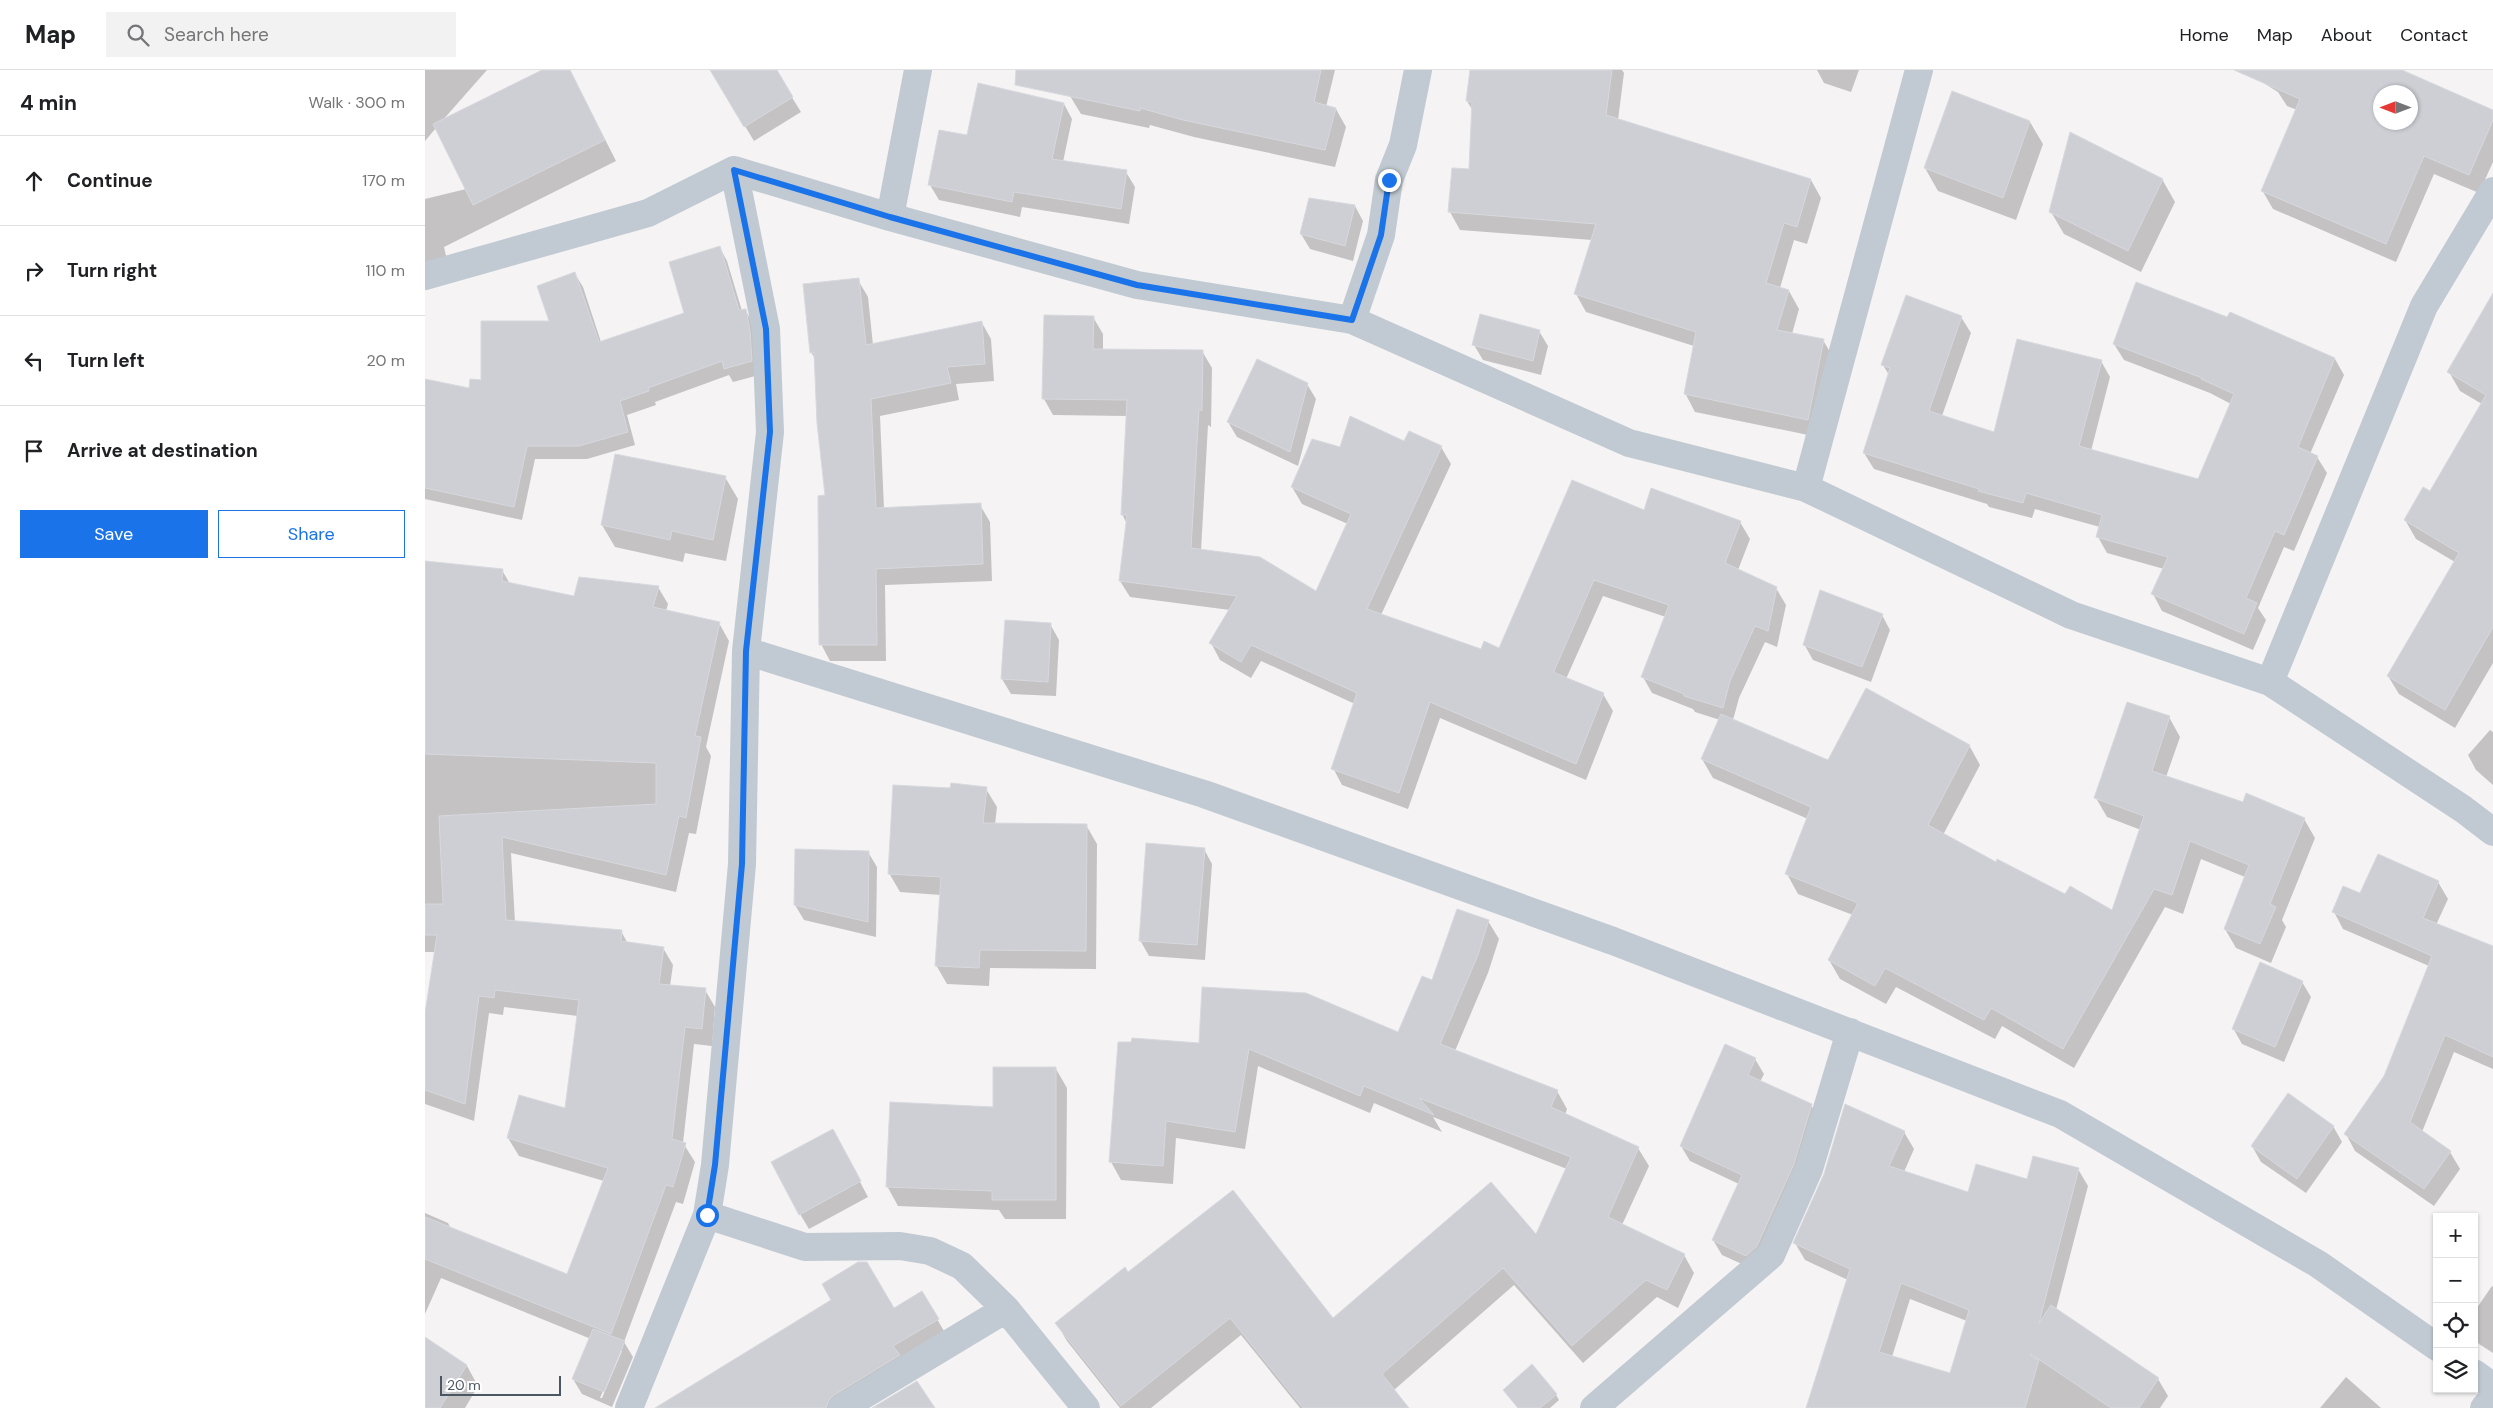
<!DOCTYPE html>
<html lang="en">
<head>
<meta charset="utf-8">
<style>
	body { margin:0; font-family:"DM Sans",sans-serif; background:#f2f2f2; color:#202124 }
	.controls { position:absolute; right:15px; bottom:15px; display:grid; overflow:hidden; border-radius:0px; box-shadow:0 1px 4px #0004 }
	.controls button { width:45px; height:45px; display:grid; place-items:center; padding:0; border:0; border-bottom:1px solid #e0e0e0; background:#fff; color:#202124; font:25px sans-serif }
	.compass { position:absolute; left:1948px; top:15px; width:45px; height:45px; border-radius:50%; background:#fff; box-shadow:0 1px 4px #0004; rotate:270deg }
	.scale { position:absolute; left:15px; bottom:12px; width:121px; box-sizing:border-box; padding-left:5px; border:2px solid #4a5661; border-top:0; font-size:14px; line-height:18px; white-space:nowrap; color:#4a5661; -webkit-text-stroke:4px #fff; paint-order:stroke }
	.stop { position:absolute; width:15px; height:15px; margin:-11px; border:4px solid #1a73e8; border-radius:50%; background:#fff }
	.stop.end { background:#1a73e8; border-color:#fff; box-shadow:0 1px 5px #0008 }
	.list { margin:0; padding:0; list-style:none }
	h2 { display:flex; justify-content:space-between; align-items:center; height:65px; margin:0; padding:0 20px; font-size:21px }
	h2 small { font-size:16px; font-weight:400; color:#757577 }
	.list li { display:grid; grid-template-columns:32px 1fr auto; gap:15px; align-items:center; box-sizing:border-box; height:90px; padding:0 20px; border-top:1px solid #e0e0e0 }
	.list b { display:block; font-size:19px; white-space:nowrap }
	.list em { font-size:16px; font-style:normal; color:#757577 }
	.actions { display:flex; gap:10px; padding:15px 20px }
	.actions a { flex:1; padding:11px 0; border:1px solid #1a73e8; border-radius:0px; text-align:center; font-size:18px; color:#1a73e8 }
	.actions .main { background:#1a73e8; color:#fff }
	.icon { flex:none; width:28px; height:28px; fill:none; stroke:currentColor; stroke-width:2; stroke-linecap:round; stroke-linejoin:round }
	.map { position:relative; flex:none; width:2068px; height:1338px; overflow:hidden }
	header { display:flex; align-items:center; gap:30px; box-sizing:border-box; height:70px; padding:0 25px; background:#fff; border-bottom:1px solid #e0e0e0 }
	header strong { font-size:24px }
	nav { display:flex; gap:28px; margin-inline-start:auto; font-size:18px }
	.search { width:350px; height:45px; background:#f2f2f2; display:flex; align-items:center; gap:12px; box-sizing:border-box; padding:0 18px; border-radius:0px; color:#757577; font-size:19px }
	main { display:flex }
	aside { flex:1; background:#fff }
	.map>svg:first-child { display:block }
</style>
</head>
<body>
<header>
<strong>Map</strong>
<div class="search"><svg class="icon" aria-label="search" viewBox="0 0 24 24"><circle cx="10" cy="10" r="6"/><path d="M15 15l6 6"/></svg>Search here</div>
<nav><a>Home</a><a>Map</a><a>About</a><a>Contact</a></nav>
</header>
<main>
<aside>
<h2>4 min<small>Walk · 300 m</small></h2>
<ul class="list">
<li><svg class="icon" aria-label="ahead" viewBox="0 0 24 24"><path d="M12 20V5M6 11l6-6 6 6"/></svg><div><b>Continue</b></div><em>170 m</em></li>
<li><svg class="icon" aria-label="right" viewBox="0 0 24 24"><path d="M7 20v-9h11M14 6l5 5-5 5"/></svg><div><b>Turn right</b></div><em>110 m</em></li>
<li><svg class="icon" aria-label="left" viewBox="0 0 24 24"><path d="M17 20v-9H6M10 6l-5 5 5 5"/></svg><div><b>Turn left</b></div><em>20 m</em></li>
<li><svg class="icon" aria-label="arrive" viewBox="0 0 24 24"><path d="M6 21V4h12l-3 4 3 4H6"/></svg><div><b>Arrive at destination</b></div></li>
</ul>
<div class="actions"><a class="main">Save</a><a>Share</a></div>
</aside>
<div class="map">
<svg width="2068" height="1338" viewBox="0 0 2068 1338">
	<rect width="100%" height="100%" fill="#f5f3f3"/>
	<path fill="#0003" fill-rule="evenodd" d="M 0,0 L 62,0 L 17,51 L 120,0 L 145,0 L 191,91 L 19,177 L 22,190 L 0,196 L 0,129 L 41,119 L 11,58 L 0,71 Z
		M 286,0 L 350,0 L 376,42 L 329,71 Z
		M 651,0 L 910,0 L 901,37 L 911,39 L 921,57 L 910,97 L 769,67 L 725,55 L 724,58 L 656,44 L 645,26 Z
		M 1046,0 L 1197,0 L 1199,3 L 1193,50 L 1386,110 L 1396,128 L 1382,174 L 1369,170 L 1355,218 L 1364,221 L 1374,239 L 1367,264 L 1398,270 L 1409,289 L 1393,367 L 1270,342 L 1260,323 L 1269,276 L 1161,242 L 1151,224 L 1167,170 L 1035,160 L 1025,142 L 1045,100 L 1048,41 L 1042,31 Z
		M 1392,0 L 1434,0 L 1426,22 L 1399,13 Z
		M 1818,0 L 1974,0 L 2068,41 L 2068,92 L 2054,123 L 2009,104 L 1971,192 L 1848,139 L 1837,120 L 1872,40 L 1862,36 L 1853,22 ZM 1956,22 L 1986,22 L 1986,52 L 1956,52 Z
		M 639,34 L 647,49 L 638,92 L 701,102 L 710,117 L 704,154 L 597,137 L 595,147 L 514,130 L 505,115 Z
		M 1605,52 L 1618,74 L 1591,150 L 1513,121 L 1500,98 Z
		M 1737,109 L 1750,132 L 1716,202 L 1639,164 L 1626,142 Z
		M 930,136 L 938,151 L 928,191 L 885,179 L 876,164 Z
		M 295,178 L 302,191 L 317,241 L 320,240 L 328,253 L 334,305 L 308,312 L 304,305 L 230,332 L 231,335 L 202,345 L 210,375 L 162,389 L 110,389 L 97,450 L 0,429 L 0,311 L 45,320 L 126,252 L 150,204 L 158,217 L 176,272 L 261,244 Z
		M 433,210 L 443,227 L 448,275 L 557,253 L 566,269 L 569,311 L 531,314 L 534,330 L 455,346 L 459,439 L 555,435 L 565,452 L 567,511 L 460,515 L 461,591 L 405,591 L 396,574 L 402,426 L 391,290 L 386,282 Z
		M 668,247 L 678,264 L 678,280 L 777,281 L 787,298 L 786,357 L 783,355 L 776,481 L 891,522 L 923,454 L 877,434 L 867,417 L 916,378 L 980,372 L 984,363 L 1016,377 L 1026,394 L 956,545 L 1057,580 L 1074,579 L 1220,442 L 1315,452 L 1325,469 L 1313,500 L 1351,518 L 1361,535 L 1352,577 L 1340,572 L 1314,628 L 1308,650 L 1404,692 L 1544,675 L 1555,695 L 1518,765 L 1571,794 L 1641,826 L 1688,842 L 1716,760 L 1682,747 L 1671,728 L 1744,647 L 1755,667 L 1741,707 L 1818,734 L 1879,749 L 1890,768 L 1857,850 L 1861,857 L 1846,893 L 1811,878 L 1800,859 L 1820,807 L 1776,789 L 1758,844 L 1740,837 L 1649,998 L 1577,956 L 1570,969 L 1471,917 L 1461,934 L 1415,909 L 1404,890 L 1428,845 L 1373,824 L 1362,804 L 1383,749 L 1288,708 L 1277,689 L 1295,650 L 1270,642 L 1268,639 L 1227,623 L 1218,607 L 1241,547 L 1178,526 L 1141,609 L 1178,624 L 1188,641 L 1161,710 L 1015,648 L 983,739 L 917,715 L 908,698 L 930,634 L 836,591 L 826,608 L 795,590 L 786,573 L 805,540 L 705,527 L 695,511 L 702,454 L 697,444 L 702,346 L 628,345 L 619,329 Z
		M 1536,247 L 1546,263 L 1517,346 L 1569,363 L 1676,291 L 1685,307 L 1666,381 L 1774,411 L 1806,334 L 1785,323 L 1699,290 L 1689,274 L 1910,289 L 1919,305 L 1885,384 L 1892,387 L 1902,403 L 1869,481 L 1859,477 L 1833,538 L 1841,550 L 1828,580 L 1737,541 L 1728,524 L 1739,499 L 1682,483 L 1673,467 L 1675,457 L 1610,439 L 1607,448 L 1564,437 L 1562,434 L 1449,399 L 1439,383 L 1464,305 L 1458,295 Z
		M 1114,261 L 1123,276 L 1116,305 L 1058,290 L 1049,275 Z
		M 2068,264 L 2068,593 L 2030,658 L 1974,624 L 1963,606 L 2030,492 L 1991,469 L 1980,450 L 2005,422 L 2057,334 L 2035,321 L 2024,302 Z
		M 882,314 L 891,329 L 873,396 L 812,367 L 803,352 Z
		M 300,407 L 313,429 L 301,491 L 260,483 L 258,492 L 190,477 L 177,455 Z
		M 0,492 L 77,500 L 85,514 L 150,527 L 233,517 L 243,534 L 241,541 L 294,553 L 304,571 L 281,677 L 286,686 L 271,764 L 264,763 L 251,822 L 86,783 L 90,852 L 196,861 L 203,874 L 238,878 L 248,895 L 245,916 L 280,920 L 290,937 L 287,976 L 269,974 L 258,1073 L 270,1092 L 258,1134 L 251,1132 L 199,1272 L 208,1287 L 187,1337 L 157,1324 L 148,1309 L 166,1269 L 16,1208 L 0,1244 L 0,1143 L 23,1153 L 26,1159 L 143,1206 L 179,1111 L 94,1086 L 83,1068 L 141,1040 L 153,946 L 79,937 L 78,945 L 64,943 L 49,1051 L 0,1034 L 0,944 L 10,882 L 0,882 ZM 195,1281 L 197,1281 L 177,1328 L 175,1328 Z
		M 1457,545 L 1465,560 L 1446,612 L 1388,590 L 1379,574 Z
		M 625,554 L 634,570 L 631,626 L 586,624 L 577,609 Z
		M 2065,660 L 2068,662 L 2068,715 L 2051,700 L 2043,685 Z
		M 561,719 L 572,737 L 570,755 L 661,755 L 672,774 L 671,899 L 565,898 L 564,916 L 522,914 L 511,895 L 516,825 L 475,822 L 464,803 L 526,720 Z
		M 779,779 L 787,794 L 780,890 L 724,886 L 715,870 Z
		M 443,782 L 452,797 L 451,867 L 379,850 L 370,835 Z
		M 2013,812 L 2023,829 L 2011,855 L 2068,879 L 2068,999 L 2029,982 L 1997,1062 L 2025,1082 L 2035,1099 L 2009,1136 L 1930,1081 L 1921,1064 L 1960,1007 L 2004,896 L 1918,859 L 1909,842 L 1936,825 Z
		M 1063,851 L 1074,869 L 1063,903 L 1030,981 L 1132,1021 L 1142,1039 L 1140,1045 L 1213,1078 L 1224,1096 L 1197,1155 L 1259,1185 L 1269,1203 L 1253,1238 L 1232,1227 L 1158,1293 L 1089,1215 L 969,1320 L 981,1338 L 875,1338 L 816,1265 L 726,1338 L 695,1338 L 642,1271 L 632,1254 L 703,1203 L 907,1249 L 1111,1166 L 1142,1099 L 1008,1047 L 1017,1062 L 949,1033 L 945,1043 L 833,996 L 820,1079 L 751,1068 L 748,1114 L 696,1110 L 686,1092 L 694,973 L 775,974 L 974,964 L 1008,912 Z
		M 1877,912 L 1886,927 L 1859,992 L 1817,974 L 1808,958 Z
		M 1330,989 L 1339,1004 L 1335,1012 L 1386,1035 L 1395,1050 L 1330,1200 L 1297,1185 L 1288,1170 L 1314,1114 L 1265,1091 L 1256,1076 Z
		M 631,999 L 642,1018 L 641,1149 L 580,1149 L 574,1140 L 473,1136 L 462,1116 L 569,1038 Z
		M 1908,1056 L 1917,1072 L 1881,1123 L 1836,1092 L 1827,1076 Z
		M 1479,1062 L 1489,1079 L 1479,1102 L 1543,1123 L 1653,1099 L 1663,1116 L 1631,1240 L 1733,1309 L 1743,1326 L 1735,1338 L 1383,1338 L 1423,1210 L 1380,1190 L 1370,1173 ZM 1485,1229 L 1542,1251 L 1526,1305 L 1467,1287 Z
		M 416,1076 L 443,1127 L 384,1159 L 375,1144 Z
		M 2067,1216 L 2068,1217 L 2068,1283 L 2054,1274 L 2049,1265 L 2049,1242 Z
		M 497,1223 L 523,1268 L 414,1338 L 248,1338 L 468,1240 Z
		M 0,1269 L 42,1296 L 53,1316 L 40,1338 L 0,1338 Z
		M 1921,1307 L 1956,1338 L 1895,1338 Z
		M 1080,1320 L 1130,1323 L 1134,1330 L 1125,1338 L 1093,1338 Z"/>
	<path fill="#cdcfd5" stroke="#d7d9de" fill-rule="evenodd" d="M 117,0 L 145,0 L 180,70 L 48,135 L 8,54 Z
		M 285,0 L 352,0 L 368,27 L 319,57 Z
		M 591,0 L 896,0 L 889,32 L 911,38 L 900,80 L 758,50 L 715,38 L 715,41 L 590,15 Z
		M 1045,0 L 1187,0 L 1181,45 L 1386,109 L 1372,157 L 1359,153 L 1341,213 L 1364,220 L 1352,260 L 1399,269 L 1383,350 L 1259,324 L 1271,262 L 1149,224 L 1171,154 L 1023,142 L 1027,98 L 1044,99 L 1047,32 L 1041,31 Z
		M 1809,0 L 1977,0 L 2068,40 L 2068,50 L 2044,105 L 1999,86 L 1961,174 L 1836,121 L 1875,29 ZM 1956,22 L 1986,22 L 1986,52 L 1956,52 Z
		M 553,13 L 639,33 L 627,89 L 702,100 L 696,139 L 589,122 L 587,132 L 503,115 L 514,60 L 542,65 Z
		M 1527,21 L 1605,51 L 1578,128 L 1499,98 Z
		M 1645,62 L 1738,109 L 1703,181 L 1624,142 Z
		M 884,128 L 930,135 L 920,176 L 875,164 Z
		M 295,176 L 314,240 L 321,239 L 325,261 L 327,291 L 299,299 L 297,291 L 223,318 L 224,321 L 195,331 L 203,362 L 154,376 L 102,376 L 89,437 L 0,418 L 0,309 L 44,318 L 45,309 L 56,310 L 56,251 L 124,251 L 112,216 L 150,202 L 174,272 L 259,243 L 244,192 Z
		M 434,208 L 441,275 L 557,251 L 560,294 L 522,297 L 526,313 L 446,329 L 451,438 L 556,433 L 558,494 L 451,499 L 452,575 L 394,575 L 393,426 L 400,425 L 392,353 L 389,282 L 385,283 L 378,214 Z
		M 1711,212 L 1802,247 L 1805,242 L 1910,288 L 1873,377 L 1893,386 L 1859,465 L 1850,461 L 1821,528 L 1832,533 L 1819,564 L 1726,524 L 1743,487 L 1671,467 L 1677,445 L 1601,423 L 1598,433 L 1553,421 L 1554,419 L 1438,383 L 1465,298 L 1456,295 L 1481,225 L 1537,246 L 1504,341 L 1569,362 L 1592,269 L 1677,290 L 1654,376 L 1773,409 L 1809,324 L 1776,309 L 1777,308 L 1688,274 Z
		M 2068,223 L 2068,557 L 2020,640 L 1962,606 L 2034,483 L 1979,450 L 1998,417 L 2005,421 L 2061,325 L 2022,302 Z
		M 1055,244 L 1115,260 L 1108,291 L 1047,275 Z
		M 619,245 L 669,246 L 668,279 L 778,280 L 777,341 L 774,339 L 766,478 L 835,487 L 891,521 L 926,444 L 866,417 L 887,369 L 915,377 L 925,346 L 979,371 L 984,361 L 1017,376 L 942,539 L 1056,579 L 1059,571 L 1074,578 L 1147,410 L 1219,440 L 1226,418 L 1316,451 L 1300,493 L 1352,517 L 1343,561 L 1330,556 L 1305,611 L 1298,638 L 1259,626 L 1259,624 L 1216,607 L 1244,535 L 1169,510 L 1129,601 L 1130,603 L 1179,623 L 1151,694 L 1005,632 L 974,723 L 906,699 L 932,623 L 826,575 L 816,592 L 784,573 L 812,526 L 694,511 L 702,445 L 696,445 L 702,330 L 617,329 Z
		M 832,289 L 883,313 L 865,382 L 802,352 Z
		M 190,384 L 301,406 L 288,470 L 247,461 L 245,470 L 176,455 Z
		M 0,491 L 78,499 L 77,511 L 149,526 L 154,507 L 234,516 L 228,537 L 295,552 L 270,666 L 276,667 L 261,748 L 254,746 L 241,805 L 77,767 L 81,850 L 197,860 L 196,871 L 239,877 L 234,914 L 281,918 L 277,959 L 260,957 L 247,1069 L 261,1073 L 248,1117 L 241,1115 L 186,1264 L 0,1189 L 0,1147 L 142,1204 L 183,1098 L 82,1068 L 94,1025 L 140,1038 L 154,930 L 70,920 L 69,928 L 54,926 L 40,1034 L 0,1020 L 0,943 L 12,865 L 0,865 L 0,834 L 18,834 L 14,746 L 231,734 L 231,693 L 0,684 Z
		M 1395,520 L 1458,544 L 1437,597 L 1378,575 Z
		M 580,550 L 626,553 L 623,612 L 576,609 Z
		M 1441,618 L 1545,675 L 1503,755 L 1571,792 L 1572,789 L 1640,824 L 1645,816 L 1687,840 L 1719,746 L 1669,728 L 1702,632 L 1745,646 L 1727,701 L 1818,732 L 1821,723 L 1880,748 L 1845,834 L 1851,837 L 1835,874 L 1799,859 L 1824,795 L 1765,771 L 1747,825 L 1729,819 L 1638,979 L 1566,938 L 1559,950 L 1460,898 L 1450,916 L 1403,890 L 1433,833 L 1360,804 L 1386,737 L 1276,689 L 1296,644 L 1403,690 Z
		M 526,713 L 562,717 L 558,753 L 662,754 L 661,881 L 555,880 L 554,898 L 510,896 L 516,807 L 463,804 L 468,715 L 525,718 Z
		M 721,773 L 780,778 L 772,875 L 714,871 Z
		M 370,779 L 444,781 L 443,852 L 369,835 Z
		M 1953,784 L 2014,811 L 1998,848 L 2068,876 L 2068,987 L 2020,965 L 1985,1052 L 2026,1081 L 1999,1119 L 1919,1064 L 1959,1006 L 2007,886 L 1907,842 L 1918,816 L 1935,823 Z
		M 1032,839 L 1064,850 L 1053,885 L 1015,974 L 1133,1020 L 1126,1037 L 1214,1077 L 1183,1147 L 1260,1184 L 1242,1220 L 1221,1210 L 1147,1276 L 1078,1198 L 957,1304 L 984,1338 L 878,1338 L 805,1248 L 696,1336 L 630,1253 L 700,1197 L 703,1202 L 808,1120 L 908,1248 L 1066,1112 L 1111,1164 L 1146,1087 L 994,1028 L 1009,1045 L 939,1016 L 935,1026 L 824,979 L 810,1062 L 741,1051 L 738,1096 L 684,1092 L 693,972 L 706,972 L 707,968 L 774,973 L 777,917 L 881,923 L 973,962 L 997,906 L 1007,910 Z
		M 1835,892 L 1878,911 L 1850,977 L 1807,959 Z
		M 1300,974 L 1331,988 L 1323,1005 L 1387,1034 L 1369,1094 L 1332,1176 L 1321,1186 L 1287,1170 L 1317,1105 L 1255,1076 Z
		M 568,997 L 631,997 L 631,1130 L 567,1130 L 567,1121 L 461,1117 L 465,1032 L 568,1037 Z
		M 1863,1023 L 1909,1056 L 1872,1109 L 1826,1076 Z
		M 1420,1034 L 1480,1061 L 1464,1096 L 1543,1122 L 1551,1094 L 1602,1109 L 1608,1086 L 1654,1098 L 1614,1253 L 1626,1235 L 1734,1308 L 1714,1338 L 1686,1338 L 1606,1284 L 1606,1286 L 1614,1290 L 1600,1338 L 1381,1338 L 1425,1199 L 1368,1173 L 1399,1104 ZM 1476,1213 L 1544,1240 L 1525,1303 L 1454,1282 Z
		M 408,1059 L 436,1111 L 374,1145 L 346,1092 Z
		M 433,1192 L 442,1192 L 469,1238 L 497,1221 L 514,1249 L 468,1276 L 475,1285 L 409,1325 L 404,1330 L 401,1338 L 230,1338 L 406,1230 L 397,1214 Z
		M 168,1259 L 200,1271 L 179,1322 L 147,1309 Z
		M 0,1267 L 42,1295 L 15,1338 L 0,1338 Z
		M 1107,1294 L 1132,1324 L 1115,1338 L 1093,1338 L 1078,1320 Z
		M 492,1311 L 510,1338 L 447,1338 Z"/>
	<g fill="none" stroke-linecap="round" stroke-linejoin="round">
		<path stroke="#c1cad2" stroke-width="28" d="M 465,147 L 493,0
			M 0,206 L 223,143 L 309,100 L 465,147 L 712,215 L 927,250 L 1204,373 L 1381,418 L 1646,545 L 1845,612 L 2038,739 L 2068,762
			M 927,250 L 956,165 L 964,110 L 978,75 L 993,0
			M 1381,418 L 1494,0
			M 321,581 L 779,724 L 1188,871 L 1635,1044 L 1893,1194 L 2012,1277
			M 1845,612 L 1999,236 L 2068,121
			M 282,1145 L 380,1177 L 475,1176 L 505,1181 L 537,1196 L 581,1239 L 661,1338
			M 2049,1303 L 2068,1317
			M 204,1338 L 282,1145 L 290,1095 L 317,794 L 321,581 L 345,362 L 341,259 L 309,100
			M 417,1338 L 581,1239
			M 1169,1338 L 1346,1185 L 1384,1099 L 1425,962
			M 2059,1338 L 2068,1327"/>
	</g>
	<g fill="none" stroke-linecap="round" stroke-linejoin="round">
		<path stroke="#1a73e8" stroke-width="6" d="M 282,1145 L 290,1095 L 317,794 L 321,581 L 345,362 L 341,259 L 309,100 L 465,147 L 712,215 L 927,250 L 956,165 L 964,110"/>
	</g>
</svg>
<div class="controls">
<button>+</button>
<button>−</button>
<button><svg class="icon" aria-label="locate" viewBox="0 0 24 24"><circle cx="12" cy="12" r="6"/><path d="M12 2v4M12 18v4M2 12h4M18 12h4"/></svg></button>
<button><svg class="icon" aria-label="layers" viewBox="0 0 24 24"><path d="M12 4l9 5-9 5-9-5zM3 14l9 5 9-5"/></svg></button>
</div>
<svg class="compass" viewBox="-18 -18 36 36"><path d="M0-13l5 13h-10z" fill="#e53935"/><path d="M0 13l5-13h-10z" fill="#757577"/></svg>
<div class="scale">20 m</div>
<div class="stop" style="left:282px;top:1145px"></div>
<div class="stop end" style="left:964px;top:110px"></div>
</div>
</main>
</body>
</html>
